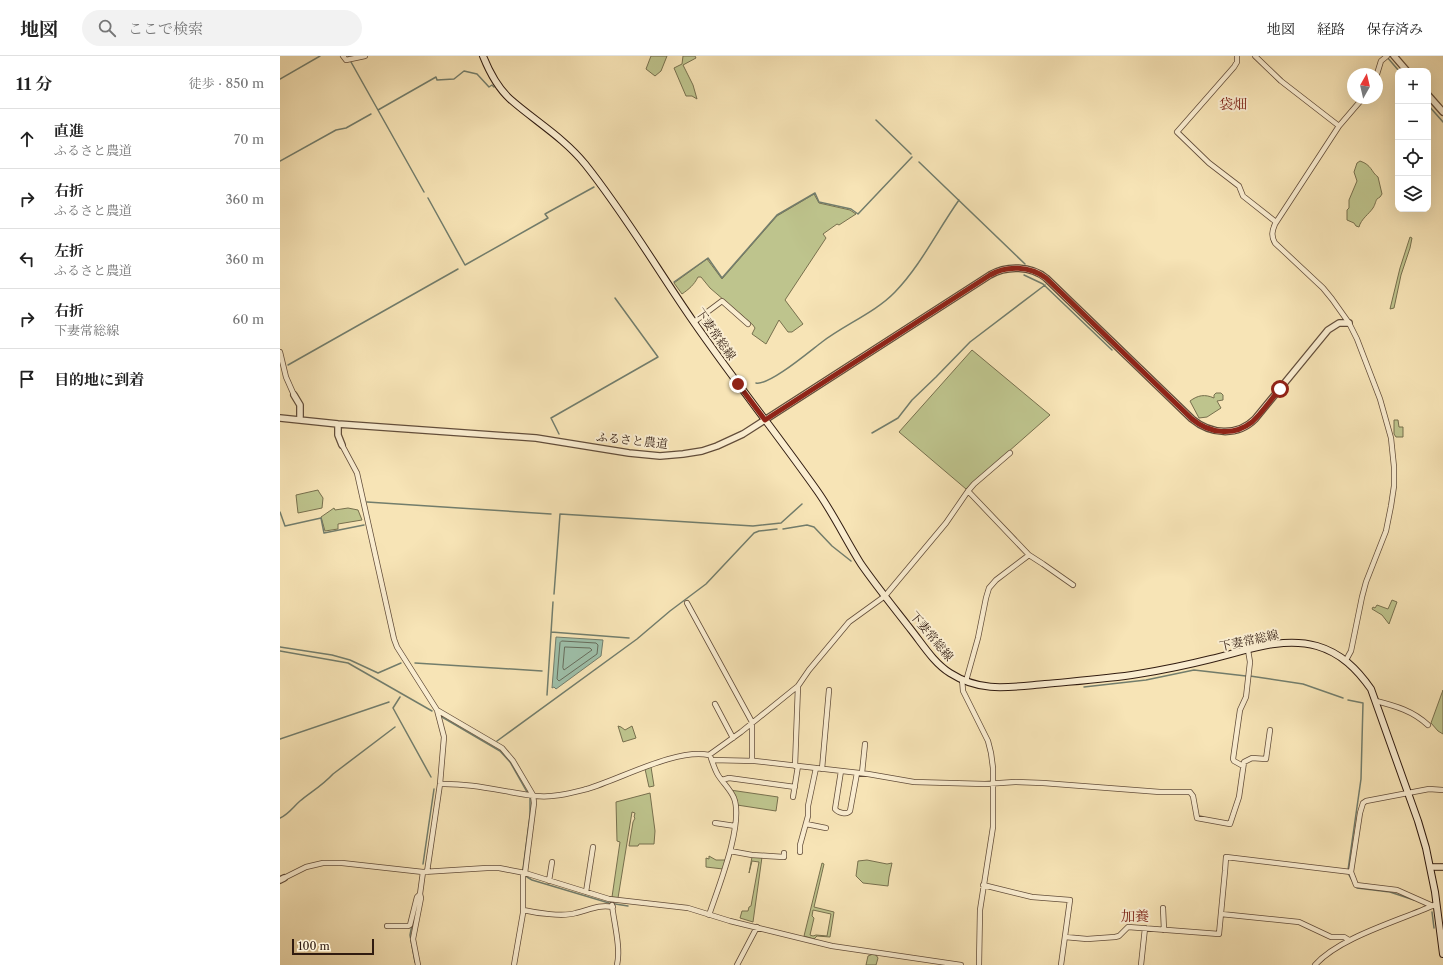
<!DOCTYPE html>
<html lang="ja">
<head>
<meta charset="utf-8">
<style>
	body { margin:0; font-family:"Libre Caslon Text","Noto Serif JP",serif; background:#f2f2f2; color:#222 }
	.controls { position:absolute; right:12px; top:12px; display:grid; overflow:hidden; border-radius:8px; box-shadow:0 4px 16px #0002 }
	.controls button { width:36px; height:36px; display:grid; place-items:center; padding:0; border:0; border-bottom:1px solid #e0e0e0; background:#fff; color:#222; font:20px sans-serif }
	.compass { position:absolute; left:1067px; top:12px; width:36px; height:36px; border-radius:50%; background:#fff; box-shadow:0 4px 16px #0002; rotate:8deg }
	.scale { position:absolute; left:12px; bottom:10px; width:82px; box-sizing:border-box; padding-left:4px; border:2px solid #301b10; border-top:0; font-size:11px; line-height:14px; white-space:nowrap; color:#301b10; -webkit-text-stroke:3px #faedd0; paint-order:stroke }
	.stop { position:absolute; width:12px; height:12px; margin:-9px; border:3px solid #8f2418; border-radius:50%; background:#fff }
	.stop.end { background:#8f2418; border-color:#fff; box-shadow:0 1px 4px #0008 }
	.list { margin:0; padding:0; list-style:none }
	h2 { display:flex; justify-content:space-between; align-items:center; height:52px; margin:0; padding:0 16px; font-size:17px }
	h2 small { font-size:13px; font-weight:400; color:#767676 }
	.list li { display:grid; grid-template-columns:26px 1fr auto; gap:12px; align-items:center; box-sizing:border-box; height:60px; padding:0 16px; border-top:1px solid #e0e0e0 }
	.list b { display:block; font-size:15px; white-space:nowrap }
	.list p { margin:0; font-size:13px; white-space:nowrap; color:#767676 }
	.list em { font-size:13px; font-style:normal; color:#767676 }
	.icon { flex:none; width:22px; height:22px; fill:none; stroke:currentColor; stroke-width:2; stroke-linecap:round; stroke-linejoin:round }
	.map { position:relative; flex:none; width:1163px; height:909px; overflow:hidden }
	header { display:flex; align-items:center; gap:24px; box-sizing:border-box; height:56px; padding:0 20px; background:#fff; border-bottom:1px solid #e0e0e0 }
	header strong { font-size:19px }
	nav { display:flex; gap:22px; margin-inline-start:auto; font-size:14px }
	.search { width:280px; height:36px; background:#f2f2f2; display:flex; align-items:center; gap:10px; box-sizing:border-box; padding:0 14px; border-radius:22px; color:#767676; font-size:15px }
	main { display:flex }
	aside { flex:1; background:#fff }
	.map>svg:first-child { display:block }
</style>
</head>
<body>
<header>
<strong>地図</strong>
<div class="search"><svg class="icon" aria-label="search" viewBox="0 0 24 24"><circle cx="10" cy="10" r="6"/><path d="M15 15l6 6"/></svg>ここで検索</div>
<nav><a>地図</a><a>経路</a><a>保存済み</a></nav>
</header>
<main>
<aside>
<h2>11 分<small>徒歩 · 850 m</small></h2>
<ul class="list">
<li><svg class="icon" aria-label="ahead" viewBox="0 0 24 24"><path d="M12 20V5M6 11l6-6 6 6"/></svg><div><b>直進</b><p>ふるさと農道</p></div><em>70 m</em></li>
<li><svg class="icon" aria-label="right" viewBox="0 0 24 24"><path d="M7 20v-9h11M14 6l5 5-5 5"/></svg><div><b>右折</b><p>ふるさと農道</p></div><em>360 m</em></li>
<li><svg class="icon" aria-label="left" viewBox="0 0 24 24"><path d="M17 20v-9H6M10 6l-5 5 5 5"/></svg><div><b>左折</b><p>ふるさと農道</p></div><em>360 m</em></li>
<li><svg class="icon" aria-label="right" viewBox="0 0 24 24"><path d="M7 20v-9h11M14 6l5 5-5 5"/></svg><div><b>右折</b><p>下妻常総線</p></div><em>60 m</em></li>
<li><svg class="icon" aria-label="arrive" viewBox="0 0 24 24"><path d="M6 21V4h12l-3 4 3 4H6"/></svg><div><b>目的地に到着</b></div></li>
</ul>
</aside>
<div class="map">
<svg width="1163" height="909" viewBox="0 0 1163 909">
	<rect width="100%" height="100%" fill="#f7e4b6"/>
	<filter id="stains"><feTurbulence type="fractalNoise" baseFrequency=".005" numOctaves="4"/><feColorMatrix values="0 0 0 0 .2 0 0 0 0 .09 0 0 0 0 .02 0 0 0 .5 -.17"/></filter>
	<radialGradient id="worn" r=".72"><stop offset=".6" stop-color="#630" stop-opacity="0"/><stop offset="1" stop-color="#630" stop-opacity=".3"/></radialGradient>
	<path fill="#bec48d" stroke="#77704e" fill-rule="evenodd" d="M 371,0 L 387,0 L 381,15 L 375,20 L 366,13 Z
		M 403,0 L 415,0 L 416,2 L 403,9 L 413,29 L 417,43 L 412,40 L 406,40 L 394,12 L 402,8 Z
		M 1080,105 C 1092,109 1091,116 1098,121 L 1102,138 L 1100,141 C 1099,142 1098,142 1097,143 C 1096,144 1095,149 1093,152 C 1089,158 1081,163 1079,171 L 1076,170 L 1074,167 L 1067,164 L 1067,154 L 1069,152 L 1069,144 L 1077,125 L 1074,116 L 1077,107 Z
		M 534,138 L 539,147 L 570,154 L 576,158 L 559,169 L 557,168 L 543,178 L 546,182 L 505,244 L 523,268 L 512,276 L 508,276 L 499,264 L 486,288 L 472,278 L 475,272 L 473,269 L 430,232 L 421,221 L 418,221 C 414,229 409,233 402,238 L 394,227 L 427,203 L 442,223 L 497,160 Z
		M 1130,181 L 1132,182 L 1130,192 L 1121,219 L 1114,252 L 1110,253 L 1120,212 Z
		M 692,294 L 770,359 L 686,433 L 619,376 Z
		M 936,337 L 941,337 L 943,339 L 943,344 L 937,345 L 941,352 L 927,361 L 919,362 L 910,345 C 918,339 925,338 934,342 L 934,339 Z
		M 1114,364 L 1118,364 L 1119,371 L 1123,371 L 1123,381 L 1116,381 L 1114,378 Z
		M 38,434 L 39,436 L 43,442 L 42,452 L 18,457 L 16,439 Z
		M 54,452 L 55,454 L 68,452 L 78,454 L 82,464 L 58,468 L 58,473 L 45,475 L 41,461 Z
		M 1112,544 L 1117,546 L 1109,568 L 1102,559 L 1092,553 L 1093,551 L 1095,552 L 1097,549 L 1108,553 Z
		M 1163,634 L 1163,678 L 1158,675 L 1151,667 Z
		M 338,670 L 341,671 L 345,674 L 352,670 L 356,682 L 343,686 Z
		M 371,711 L 374,730 L 369,731 L 365,713 Z
		M 450,734 L 498,741 L 496,755 L 457,749 L 457,744 Z
		M 370,737 L 375,775 L 374,788 L 359,788 L 358,790 L 349,790 L 353,766 L 355,762 L 354,761 L 355,757 L 352,756 L 338,842 L 332,841 L 340,786 L 337,785 L 336,746 Z
		M 429,800 L 436,804 L 446,804 L 443,813 L 426,811 L 426,802 L 429,803 Z
		M 472,801 L 482,801 L 473,866 L 460,862 L 462,855 L 468,855 L 469,851 L 471,850 L 479,806 L 472,805 L 469,817 Z
		M 587,804 L 607,808 L 612,807 L 609,821 L 608,830 L 583,827 L 576,820 L 578,805 Z
		M 542,807 L 544,808 L 534,851 L 554,856 L 550,881 L 537,880 L 534,883 L 524,880 ZM 533,854 L 551,858 L 547,880 L 536,879 L 533,880 L 530,879 L 534,862 L 532,860 Z
		M 593,898 L 596,899 L 598,902 L 596,909 L 586,909 L 588,900 Z"/>
	<path fill="#9ebfa9" stroke="#727d6c" d="M 276,581 L 323,584 L 321,600 L 276,633 L 274,631 L 272,632 Z"/>
	<g fill="none" stroke-linecap="round" stroke-linejoin="round">
		<path stroke="#676d5c" stroke-width="1" d="M 282,585 L 316,587 L 318,589 L 317,598 L 279,625 L 277,623 L 280,587 Z
			M 285,591 L 310,592 L 312,594 L 284,614 L 283,612 Z"/>
		<path stroke="#727d6c" stroke-width="1.5" d="M 68,0 L 69,1
			M 1107,1 L 1119,15
			M 71,6 L 144,136
			M 0,23 L 40,0
			M 1148,49 L 1163,66
			M 98,54 L 156,21 L 157,24 L 174,23 L 184,15 L 197,18 L 209,31 L 212,29 L 214,31
			M 596,64 L 631,98
			M 0,105 L 56,74 L 66,72 L 91,58
			M 639,106 L 745,208
			M 148,142 L 185,209 L 268,162 L 265,158 L 314,131
			M 744,219 L 763,228 L 832,294
			M 394,226 L 428,202 L 442,222 L 497,159 L 535,137 L 539,146 L 571,153 L 578,158 L 632,101
			M 8,309 L 178,213
			M 476,327 C 489,330 530,295 542,286 C 564,269 596,256 615,236 C 641,209 657,175 679,144
			M 592,377 L 618,362 L 632,344 L 656,321 L 690,286 L 765,229
			M 279,378 L 271,362 L 378,301 L 335,242
			M 87,446 L 271,458
			M 0,456 L 5,470 L 41,462 L 44,477 L 84,469
			M 503,473 L 527,469 L 534,471 L 552,490 L 571,505
			M 274,538 L 280,458 L 473,470 L 501,467 L 522,448
			M 271,576 L 349,582
			M 0,591 L 52,599 L 70,604 L 98,617 L 121,607
			M 0,595 L 68,607 L 152,655
			M 135,607 L 262,615
			M 970,620 L 1023,628 L 1063,642
			M 804,631 L 866,624 L 914,614 L 966,620
			M 267,639 L 273,546
			M 120,641 L 113,652 L 151,721
			M 1068,644 L 1083,647 L 1081,723 L 1068,814
			M 162,661 L 220,695 L 230,706 L 247,736
			M 0,683 L 109,646
			M 217,685 L 357,583 L 390,555 L 426,528 L 474,477 L 479,475 L 497,473
			M 0,762 C 9,758 13,751 20,745 C 31,736 43,729 53,718 L 115,671
			M 143,808 L 154,733
			M 243,813 L 250,759 L 250,742
			M 1069,819 L 1074,828
			M 247,821 L 252,824 L 329,847 L 348,850
			M 1077,832 L 1110,836 L 1134,844
			M 1152,856 L 1154,872
			M 132,869 L 130,879 L 135,906"/>
		<g stroke="#624d3a" stroke-width="6">
			<path id="minor" d="M 63,0 L 66,4 L 85,0
				M 957,0 L 957,6 L 954,11 L 897,76 L 929,107 L 959,130 L 963,140 L 996,166
				M 975,0 L 1001,25 L 1059,70
				M 1097,18 L 1101,5 L 1107,0
				M 414,266 L 442,245 L 468,268
				M 0,296 L 6,321 L 14,339
				M 62,389 L 77,417 L 114,583 L 117,591 L 157,654 L 164,681 L 160,728 L 147,816
				M 749,499 L 763,508 L 793,529
				M 407,547 L 472,666 L 472,705
				M 1066,604 L 1071,595 L 1082,541 L 1086,526 L 1106,475 L 1111,450 L 1114,430 L 1114,411 L 1111,382 L 1100,343 L 1077,283 L 1069,267 L 1052,243 L 1043,232 L 995,187 C 991,180 992,175 995,168 L 1059,70 L 1083,42
				M 682,623 L 683,635 L 708,685 L 711,697 L 713,712 L 713,771 L 700,854 L 699,909
				M 686,625 L 698,582 L 706,542 L 709,532 L 716,524 L 749,499 L 688,435
				M 1096,645 C 1116,650 1133,655 1148,669
				M 435,648 L 453,682
				M 157,654 L 222,692 L 233,705 L 253,739 L 254,747 L 245,817
				M 429,699 L 461,676 L 518,630 L 529,614 L 569,566 L 605,540 L 666,467 L 688,435 L 694,428 L 730,397
				M 432,704 L 475,705 L 588,718 L 634,726 L 705,728 L 735,726 L 763,727 L 880,736 L 910,736 L 913,740 L 917,762 L 950,768 L 959,741 L 964,706 L 972,702 L 986,703 L 990,674
				M 515,710 L 518,630
				M 963,710 L 954,705 L 953,703 L 960,654 L 966,641 L 970,606 L 968,594
				M 542,713 L 549,634
				M 561,715 L 555,753 C 558,757 567,759 570,755 L 577,717
				M 582,717 L 585,688
				M 442,724 L 449,722 L 515,731
				M 160,728 C 192,727 224,736 256,740 C 273,742 291,737 307,733 C 341,723 396,692 429,699
				M 513,741 L 518,710
				M 435,767 L 455,770
				M 526,768 L 546,772
				M 450,795 L 472,799 L 504,801 L 504,797
				M 520,796 L 520,789 L 528,760 L 528,750 L 536,712
				M 4,822 L 26,811 L 43,807 L 62,807 L 143,816 L 207,812 L 219,812 L 245,817 L 329,843 L 408,852 L 450,865 L 552,890 L 681,909
				M 269,825 L 272,806
				M 703,829 L 752,841 L 790,844 L 781,909
				M 306,836 L 313,791
				M 332,849 C 334,867 341,892 337,909
				M 1153,850 L 1117,834 L 1076,829 L 1071,816 L 1080,757 L 1083,747 L 1086,745 L 1149,733 L 1163,734
				M 883,852 L 884,874
				M 243,854 C 256,857 283,861 296,857 C 309,854 319,848 333,851
				M 941,858 L 1019,866 L 1051,881 L 1064,881 L 1069,884
				M 429,859 C 438,832 464,768 454,742 C 450,733 443,727 438,719 C 435,714 433,708 431,702
				M 107,870 L 128,870 L 130,869 L 137,841 L 140,838
				M 785,881 L 807,883 L 835,881 L 839,880 L 848,871 L 939,878 L 945,815 L 946,801 L 1071,816
				M 138,909 L 133,883 L 141,842 L 140,838 L 143,816
				M 234,909 L 243,857 L 243,817
				M 457,909 L 477,871
				M 861,909 L 865,872
				M 1035,909 C 1060,881 1119,865 1154,849"/>
		</g>
		<g stroke="#624d3a" stroke-width="8">
			<path id="tertiary" d="M 1114,0 L 1127,15
				M 1148,39 L 1163,56
				M 14,339 L 20,349 L 20,364
				M 0,362 L 58,368 L 256,382 L 349,397 L 380,400 L 403,398 L 422,395 L 437,390 L 463,378 L 710,219 C 727,209 751,210 766,222 L 912,363 C 930,378 957,381 975,363 L 1048,274 L 1059,267 L 1069,267
				M 58,368 L 58,379 L 62,389
				M 1151,811 L 1163,811
				M 0,824 L 4,822"/>
		</g>
		<g stroke="#301b10" stroke-width="8">
			<path id="secondary" d="M 203,0 C 209,15 218,32 230,43 C 255,65 284,82 305,108 C 345,158 377,213 413,265 C 453,323 497,378 538,436 C 554,459 566,484 581,508 C 597,531 615,553 632,575 C 643,589 654,607 670,617 C 701,637 730,631 765,628 C 796,625 827,623 858,618 C 883,614 907,609 931,603 C 965,595 1002,580 1037,590 C 1061,597 1077,613 1091,633 L 1138,765 L 1146,792 L 1155,836 L 1163,898"/>
		</g>
		<use href="#minor" stroke="#faedd0" stroke-width="4.5"/>
		<use href="#tertiary" stroke="#faedd0" stroke-width="5.5"/>
		<use href="#secondary" stroke="#faedd0" stroke-width="6"/>
	</g>
	<g fill="none" stroke-linecap="round" stroke-linejoin="round">
		<path stroke="#8f2418" stroke-width="5" d="M 458,328 L 485,364 L 710,219 C 727,209 750,210 766,222 L 912,363 C 929,377 953,381 972,366 C 982,357 991,343 1000,333"/>
	</g>
	<g text-anchor="middle" dominant-baseline="central" stroke-width="4" stroke-linejoin="round" paint-order="stroke">
		<g font-size="12" fill="#301b10" stroke="#faedd0">
			<text transform="translate(436 278) rotate(55)">下妻常総線</text>
			<text transform="translate(352 384) rotate(6)">ふるさと農道</text>
			<text transform="translate(652 580) rotate(50)">下妻常総線</text>
			<text transform="translate(969 584) rotate(-12)">下妻常総線</text>
		</g>
		<g font-size="14" fill="#7a1f14" stroke="#faedd0">
			<text x="953" y="48">袋畑</text>
			<text x="855" y="860">加養</text>
		</g>
	</g>
	<rect width="100%" height="100%" filter="url(#stains)"/>
	<rect width="100%" height="100%" fill="url(#worn)"/>
</svg>
<div class="controls">
<button>+</button>
<button>−</button>
<button><svg class="icon" aria-label="locate" viewBox="0 0 24 24"><circle cx="12" cy="12" r="6"/><path d="M12 2v4M12 18v4M2 12h4M18 12h4"/></svg></button>
<button><svg class="icon" aria-label="layers" viewBox="0 0 24 24"><path d="M12 4l9 5-9 5-9-5zM3 14l9 5 9-5"/></svg></button>
</div>
<svg class="compass" viewBox="-18 -18 36 36"><path d="M0-13l5 13h-10z" fill="#e53935"/><path d="M0 13l5-13h-10z" fill="#767676"/></svg>
<div class="scale">100 m</div>
<div class="stop" style="left:1000px;top:333px"></div>
<div class="stop end" style="left:458px;top:328px"></div>
</div>
</main>
</body>
</html>
